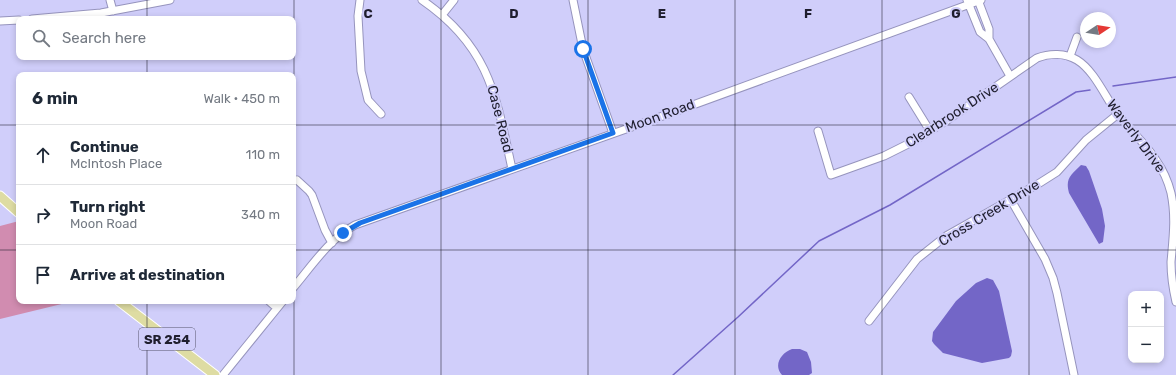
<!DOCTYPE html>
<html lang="en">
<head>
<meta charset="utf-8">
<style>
	body { margin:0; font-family:Rubik,sans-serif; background:#f6f6f7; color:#1f2937 }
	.controls { position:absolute; right:12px; bottom:12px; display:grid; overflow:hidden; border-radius:8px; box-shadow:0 2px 6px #0003 }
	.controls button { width:36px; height:36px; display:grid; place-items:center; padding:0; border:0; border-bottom:1px solid #e0e1e3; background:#fff; color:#1f2937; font:20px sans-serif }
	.compass { position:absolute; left:1080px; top:12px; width:36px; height:36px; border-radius:50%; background:#fff; box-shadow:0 2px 6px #0003; rotate:78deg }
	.stop { position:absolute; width:12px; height:12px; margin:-9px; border:3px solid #1a73e8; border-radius:50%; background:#fff }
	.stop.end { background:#1a73e8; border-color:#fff; box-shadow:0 1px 4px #0008 }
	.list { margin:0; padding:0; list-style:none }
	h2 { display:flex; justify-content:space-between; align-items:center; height:52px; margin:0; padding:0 16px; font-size:17px }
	h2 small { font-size:13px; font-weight:400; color:#747a83 }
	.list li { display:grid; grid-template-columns:26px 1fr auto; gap:12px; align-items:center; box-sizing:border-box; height:60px; padding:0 16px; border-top:1px solid #e0e1e3 }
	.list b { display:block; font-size:15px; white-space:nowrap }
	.list p { margin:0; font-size:13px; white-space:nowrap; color:#747a83 }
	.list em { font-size:13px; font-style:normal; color:#747a83 }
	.icon { flex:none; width:22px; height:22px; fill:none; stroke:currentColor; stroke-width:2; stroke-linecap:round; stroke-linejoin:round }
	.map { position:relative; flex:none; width:1176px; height:375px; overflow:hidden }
	.search { position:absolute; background:#fff; box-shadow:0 2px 6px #0003; left:16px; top:16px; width:280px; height:44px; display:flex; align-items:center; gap:10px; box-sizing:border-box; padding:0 14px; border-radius:8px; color:#747a83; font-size:15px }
	.panel { position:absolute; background:#fff; box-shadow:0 2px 6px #0003; left:16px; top:72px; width:280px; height:232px; border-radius:8px }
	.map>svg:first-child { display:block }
</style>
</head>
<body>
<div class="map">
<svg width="1176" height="375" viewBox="0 0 1176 375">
	<rect width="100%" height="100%" fill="#d0cefa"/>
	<path fill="#d18cb0" d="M 19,221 L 19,301 L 74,301 L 0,319 L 0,226 Z"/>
	<path fill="#7366c7" d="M 1081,165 L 1086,166 L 1089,171 L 1102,209 L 1105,226 L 1103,242 L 1099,244 L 1069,193 C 1065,178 1071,175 1081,165 Z
		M 987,278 L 993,280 L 999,291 L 1012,351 L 1011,356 L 1009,358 L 982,363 L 943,353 L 934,344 L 932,341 L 933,332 L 956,301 L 976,283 Z
		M 792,349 L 800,349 L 807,352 L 811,362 L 812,373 L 809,375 L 782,375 C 773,365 781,353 792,349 Z"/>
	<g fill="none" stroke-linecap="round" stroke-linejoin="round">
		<path stroke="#7366c7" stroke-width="1.5" d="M 1113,86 L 1176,77
			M 673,375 L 738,317 L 819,241 L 890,205 L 1076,92 L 1090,90"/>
		<g stroke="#9694bd" stroke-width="9">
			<path id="minor" d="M 110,0 L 113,11
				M 360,0 L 358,16 L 361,71 L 368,100 L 381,114
				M 422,0 C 489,46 496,95 512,169
				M 573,0 L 583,49 L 613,133
				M 967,0 L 980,32 L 989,39 L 1010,76
				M 978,0 L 989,29 L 989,39
				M 442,15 L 454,0
				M 32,19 L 101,13 L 170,0
				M 0,21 L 19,20
				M 1070,56 L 1077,37
				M 909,97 L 930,131
				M 818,131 L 831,175 L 884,156 L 914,141 L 946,121 L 1037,58 C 1050,53 1065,53 1077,60 C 1095,71 1106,99 1119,116 C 1131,131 1146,144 1156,160 C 1163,170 1168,181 1171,193 C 1176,217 1173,239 1171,262 C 1171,275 1173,289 1176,302
				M 297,180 L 309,191 L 312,195 L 325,230 L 332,243
				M 1011,200 L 1045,259 L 1053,278 L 1057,293 L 1074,375
				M 293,288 C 311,267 329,239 355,225 L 660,117 L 981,0
				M 269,301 L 277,308
				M 869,321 L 917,259 L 946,236 L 1038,184 L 1057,172 L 1086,140 L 1118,114
				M 223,375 L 283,301"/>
		</g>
		<g stroke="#fff" stroke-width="11">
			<path id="major" d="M 0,196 L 19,213
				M 119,301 L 215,375"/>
		</g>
		<use href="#minor" stroke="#fff" stroke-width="7"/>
		<use href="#major" stroke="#dedca3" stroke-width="9"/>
	</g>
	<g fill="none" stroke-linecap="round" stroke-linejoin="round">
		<path stroke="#1a73e8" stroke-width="5" d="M 343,233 L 360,223 L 613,133 L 583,49"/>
	</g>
	<path fill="none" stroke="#1f1e2e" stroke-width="1" stroke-opacity="0.55" d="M 147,0 L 147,19M 294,0 L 294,375M 441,0 L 441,375M 588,0 L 588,375M 735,0 L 735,375M 882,0 L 882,375M 1029,0 L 1029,375M 147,57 L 147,75M 0,125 L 19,125M 293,125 L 1176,125M 0,250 L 19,250M 293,250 L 1176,250M 147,301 L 147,375"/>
	<g text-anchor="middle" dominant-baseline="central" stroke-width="4" stroke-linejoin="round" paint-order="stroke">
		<rect fill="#d0cefa" stroke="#54536b" stroke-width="1" x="139" y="328" width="56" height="22" rx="3"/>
		<g font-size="13" font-weight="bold" fill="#1f1e2e">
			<text x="167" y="339">SR 254</text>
		</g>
		<g font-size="14" fill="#1f1e2e" stroke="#d0cefa">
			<text transform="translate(952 115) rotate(-33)">Clearbrook Drive</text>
			<text transform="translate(660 116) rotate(-20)">Moon Road</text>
			<text transform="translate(500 119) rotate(76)">Case Road</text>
			<text transform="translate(1136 136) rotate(53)">Waverly Drive</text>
			<text transform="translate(989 213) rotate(-31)">Cross Creek Drive</text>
		</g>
	</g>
	<g font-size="13" text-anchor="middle" font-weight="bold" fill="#1f1e2e" stroke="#d0cefa" stroke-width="4" stroke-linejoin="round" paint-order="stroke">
		<text x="368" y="18">C</text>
		<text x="514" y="18">D</text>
		<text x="662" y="18">E</text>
		<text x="808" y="18">F</text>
		<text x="956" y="18">G</text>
	</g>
</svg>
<div class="controls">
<button>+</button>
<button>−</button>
</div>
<svg class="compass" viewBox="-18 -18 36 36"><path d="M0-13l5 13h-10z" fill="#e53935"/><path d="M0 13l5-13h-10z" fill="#747a83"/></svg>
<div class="stop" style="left:583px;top:49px"></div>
<div class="stop end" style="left:343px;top:233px"></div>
<div class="search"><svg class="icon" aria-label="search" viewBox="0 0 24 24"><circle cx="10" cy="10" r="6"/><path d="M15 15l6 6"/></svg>Search here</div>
<section class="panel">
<h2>6 min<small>Walk · 450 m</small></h2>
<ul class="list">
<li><svg class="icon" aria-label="ahead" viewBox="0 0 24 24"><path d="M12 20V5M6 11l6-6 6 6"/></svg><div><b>Continue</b><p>McIntosh Place</p></div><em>110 m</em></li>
<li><svg class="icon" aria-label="right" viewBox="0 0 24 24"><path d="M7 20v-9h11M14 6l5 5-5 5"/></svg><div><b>Turn right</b><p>Moon Road</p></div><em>340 m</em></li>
<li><svg class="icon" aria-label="arrive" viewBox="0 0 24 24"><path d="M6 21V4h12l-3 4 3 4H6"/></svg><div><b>Arrive at destination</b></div></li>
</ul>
</section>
</div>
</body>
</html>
